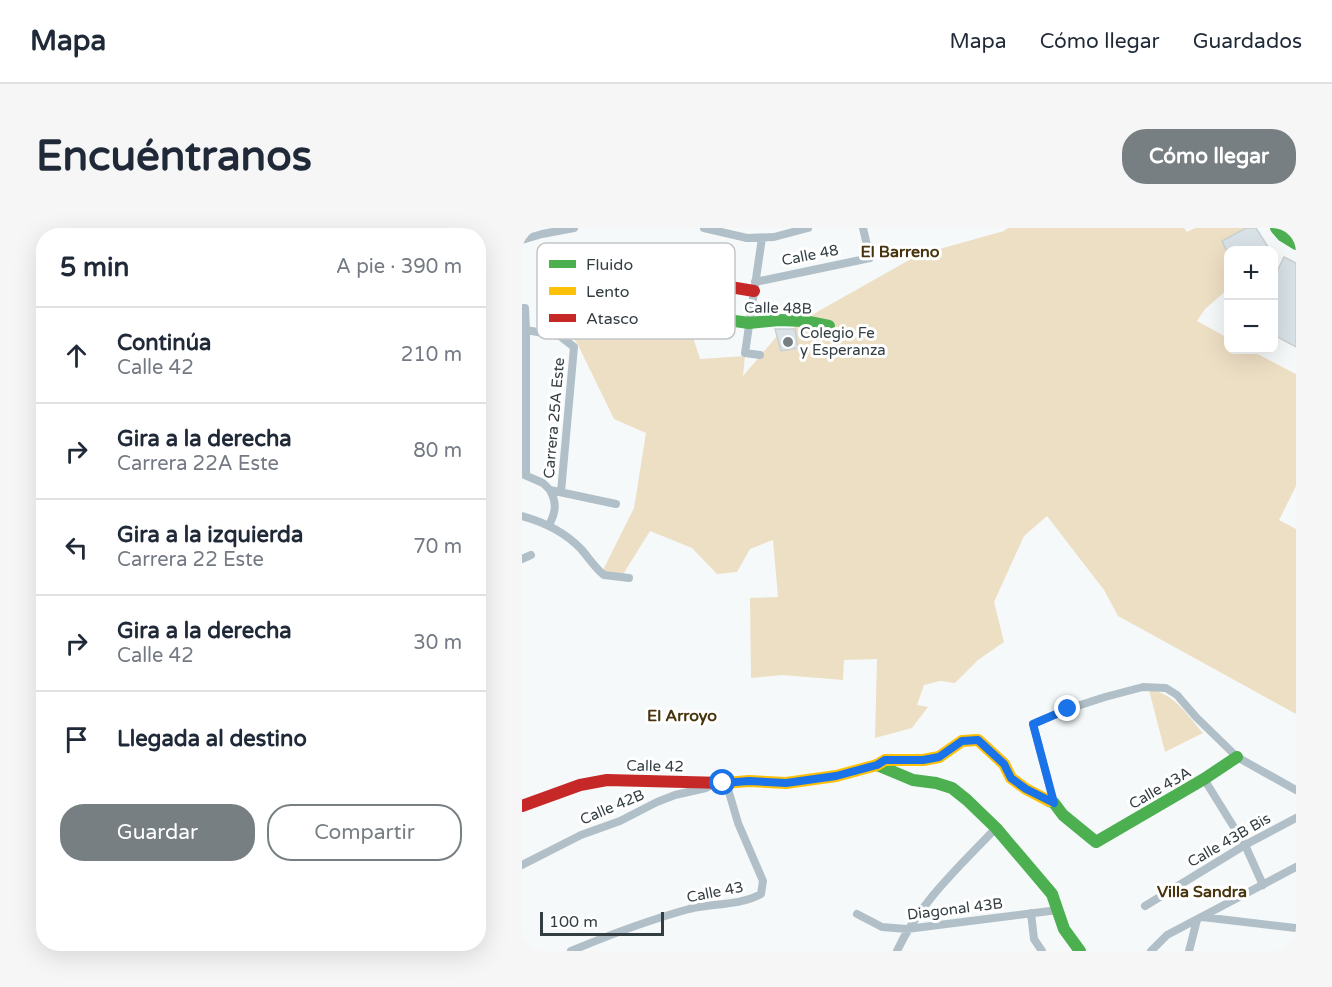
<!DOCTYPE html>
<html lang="es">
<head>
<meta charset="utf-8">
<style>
	body { margin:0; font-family:"Varela Round",sans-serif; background:#f6f6f7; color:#1f2937 }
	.controls { position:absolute; right:18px; top:18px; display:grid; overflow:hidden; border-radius:12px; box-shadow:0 6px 24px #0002 }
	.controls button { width:54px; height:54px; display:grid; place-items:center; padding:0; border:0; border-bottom:2px solid #e0e1e3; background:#fff; color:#1f2937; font:30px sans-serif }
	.scale { position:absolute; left:18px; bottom:15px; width:124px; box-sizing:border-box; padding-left:6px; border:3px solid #333e43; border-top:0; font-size:16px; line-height:21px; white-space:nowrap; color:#333e43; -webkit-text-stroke:4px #fff; paint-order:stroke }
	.stop { position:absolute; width:18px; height:18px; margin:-14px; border:4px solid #1a73e8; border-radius:50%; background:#fff }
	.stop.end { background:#1a73e8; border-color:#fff; box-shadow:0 2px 6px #0008 }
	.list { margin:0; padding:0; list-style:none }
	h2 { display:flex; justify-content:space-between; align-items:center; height:78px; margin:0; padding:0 24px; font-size:26px }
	h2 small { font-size:20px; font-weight:400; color:#747a83 }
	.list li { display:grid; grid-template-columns:39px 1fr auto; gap:18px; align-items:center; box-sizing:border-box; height:96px; padding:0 24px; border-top:2px solid #e0e1e3 }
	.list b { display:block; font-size:22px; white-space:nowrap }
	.list p { margin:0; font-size:20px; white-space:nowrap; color:#747a83 }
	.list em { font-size:20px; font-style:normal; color:#747a83 }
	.actions { display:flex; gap:12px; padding:18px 24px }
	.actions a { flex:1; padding:14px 0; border:2px solid #777f83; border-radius:24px; text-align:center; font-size:21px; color:#777f83 }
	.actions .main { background:#777f83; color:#fff }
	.icon { flex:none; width:33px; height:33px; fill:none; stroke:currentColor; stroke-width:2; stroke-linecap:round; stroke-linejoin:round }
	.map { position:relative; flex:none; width:774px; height:723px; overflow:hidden; border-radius:24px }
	header { display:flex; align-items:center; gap:36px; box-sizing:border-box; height:84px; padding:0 30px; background:#fff; border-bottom:2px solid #e0e1e3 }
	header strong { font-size:28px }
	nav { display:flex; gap:33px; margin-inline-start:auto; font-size:21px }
	.intro { display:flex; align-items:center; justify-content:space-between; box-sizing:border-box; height:144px; padding:0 36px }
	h1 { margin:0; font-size:42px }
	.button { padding:15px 27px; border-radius:24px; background:#777f83; color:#fff; font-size:21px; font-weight:700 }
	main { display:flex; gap:36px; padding:0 36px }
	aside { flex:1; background:#fff; border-radius:24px; box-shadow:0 6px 24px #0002 }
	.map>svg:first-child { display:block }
</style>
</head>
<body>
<header>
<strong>Mapa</strong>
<nav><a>Mapa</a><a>Cómo llegar</a><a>Guardados</a></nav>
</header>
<div class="intro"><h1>Encuéntranos</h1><a class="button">Cómo llegar</a></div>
<main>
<aside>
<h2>5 min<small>A pie · 390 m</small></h2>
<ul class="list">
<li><svg class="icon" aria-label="ahead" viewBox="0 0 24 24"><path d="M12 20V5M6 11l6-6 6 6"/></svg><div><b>Continúa</b><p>Calle 42</p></div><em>210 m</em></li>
<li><svg class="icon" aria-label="right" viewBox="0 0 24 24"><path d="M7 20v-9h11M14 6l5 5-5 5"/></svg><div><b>Gira a la derecha</b><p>Carrera 22A Este</p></div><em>80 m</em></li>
<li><svg class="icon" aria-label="left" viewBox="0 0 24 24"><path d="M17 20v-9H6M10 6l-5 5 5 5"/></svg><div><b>Gira a la izquierda</b><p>Carrera 22 Este</p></div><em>70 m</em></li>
<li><svg class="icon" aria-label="right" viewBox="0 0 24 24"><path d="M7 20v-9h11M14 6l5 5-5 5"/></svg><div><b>Gira a la derecha</b><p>Calle 42</p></div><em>30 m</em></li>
<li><svg class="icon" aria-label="arrive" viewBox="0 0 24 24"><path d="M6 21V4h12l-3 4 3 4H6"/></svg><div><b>Llegada al destino</b></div></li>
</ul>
<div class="actions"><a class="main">Guardar</a><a>Compartir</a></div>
</aside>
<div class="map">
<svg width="774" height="723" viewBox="0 0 774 723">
	<rect width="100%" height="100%" fill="#f6f9fa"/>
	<path fill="#eddfc4" d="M 486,0 L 662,0 L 665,4 L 673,0 L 724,0 L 700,13 L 706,28 L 706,61 L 683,81 L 675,93 L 706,110 L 706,122 L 728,122 L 774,146 L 774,258 L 757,292 L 774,301 L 774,486 L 596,388 L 582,362 L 525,288 L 502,308 L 472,374 L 482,414 L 456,432 L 433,455 L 418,453 L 402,457 L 395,477 L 406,479 L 390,500 L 353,510 L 355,431 L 322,432 L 321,452 L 260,447 L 229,450 L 228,370 L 256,369 L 251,312 L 228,321 L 215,344 L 195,346 L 170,320 L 128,303 L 100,348 L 80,344 L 112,280 L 124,205 L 92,191 L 56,117 L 38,90 L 96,74 L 168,100 L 178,131 L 223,128 L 221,148 L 255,108 L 259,123 L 276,120 L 272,97 L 396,27 L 482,3 Z
		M 627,462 C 653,465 665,487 681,505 L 643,524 Z"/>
	<path fill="#d9e2e7" stroke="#c9d0d3" stroke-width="1.5" d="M 724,0 L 734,0 L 748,22 L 704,22 L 700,13 Z
		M 762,29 L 774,35 L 774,119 L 752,107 L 752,50 Z
		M 253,101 L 273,101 L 276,120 L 259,123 Z"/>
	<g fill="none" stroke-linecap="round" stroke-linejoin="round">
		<path stroke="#b1c0c8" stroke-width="8" d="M 182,0 L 225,10 L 252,9 L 286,0
			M 0,12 L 20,6 L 52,0
			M 233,54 L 348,30 L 341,0
			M 0,80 L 3,80 L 4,102 L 4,247
			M 4,102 L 38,108 L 52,119 L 39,264
			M 238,127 L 223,125 L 240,10
			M 0,246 L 21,255 L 28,262 L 94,276
			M 0,288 C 22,294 43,304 59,321 C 67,330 73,340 82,347 L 107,350
			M 27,297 C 34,284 35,275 28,262
			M 0,331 L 9,327
			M 682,551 L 723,617 L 741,657
			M 532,575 L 511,496 L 546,481 L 583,469 L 621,459 L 644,460 L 655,467 L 674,489 L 715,529 L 774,562
			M 0,637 L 59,607 L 98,593 L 135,574 L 153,567 L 184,560 L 192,556
			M 623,678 L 723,617 L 774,590
			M 509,685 L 512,711 L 520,723
			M 335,686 L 360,699 L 385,701 L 536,682
			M 680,689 L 774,700
			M 49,723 C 87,707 127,692 167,681 C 191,675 217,678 239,666 L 241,653 L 216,595 L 204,554
			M 375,723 C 397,675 438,638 474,600
			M 629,723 L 645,707 L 774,639
			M 667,723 L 675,692"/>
		<path stroke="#4caf50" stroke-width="12" d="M 754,0 L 761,8 L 774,16
			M 115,76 L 170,87 L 227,95 L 257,92 L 282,93 L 307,98
			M 355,537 L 391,552 L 414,555 L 430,560 L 445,572 L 474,600 L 530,666 L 542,701 L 558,723
			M 527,573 L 532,575 L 541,587 L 574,614 L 682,551 L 715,529"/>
		<path stroke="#ffc107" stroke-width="12" d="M 202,555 L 227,553 L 264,555 L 314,548 L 355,537 L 363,532 L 401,532 L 417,529 L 440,513 L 456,512 L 482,536 L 489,550 L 504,561 L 527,573"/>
		<path stroke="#c62828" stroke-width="12" d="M 115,76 L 83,70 L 80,60 L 85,42 L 95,40 L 232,63
			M 0,578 L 58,557 L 85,552 L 202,555"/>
	</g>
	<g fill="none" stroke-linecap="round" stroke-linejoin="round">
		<path stroke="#1a73e8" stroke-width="8" d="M 201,555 L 227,553 L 264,555 L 314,548 L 355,537 L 363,532 L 401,532 L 417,529 L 440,513 L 456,512 L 482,536 L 489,550 L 504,561 L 532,575 L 511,496 L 546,481"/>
	</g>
	<circle fill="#777f83" stroke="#fff" stroke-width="2" cx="266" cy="114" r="6"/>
	<g text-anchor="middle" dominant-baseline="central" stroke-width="6" stroke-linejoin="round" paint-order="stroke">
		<g font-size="15" fill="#333e43" stroke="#fff">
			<text transform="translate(288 27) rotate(-11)">Calle 48</text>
			<text transform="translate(256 80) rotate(1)">Calle 48B</text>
			<text transform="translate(32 190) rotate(-85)">Carrera 25A Este</text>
			<text transform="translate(133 538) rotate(1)">Calle 42</text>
			<text transform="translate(638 560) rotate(-30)">Calle 43A</text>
			<text transform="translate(90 579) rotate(-23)">Calle 42B</text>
			<text transform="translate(707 612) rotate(-30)">Calle 43B Bis</text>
			<text transform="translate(193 664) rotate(-11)">Calle 43</text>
			<text transform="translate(433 681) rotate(-7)">Diagonal 43B</text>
		</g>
		<g font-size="15" fill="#333e43" stroke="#fff" text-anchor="start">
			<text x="278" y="105">Colegio Fe<tspan x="278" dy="17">y Esperanza</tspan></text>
		</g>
		<g font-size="16" font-weight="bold" fill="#47340d" stroke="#fff">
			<text x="378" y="24">El Barreno</text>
			<text x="160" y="488">El Arroyo</text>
			<text x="680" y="664">Villa Sandra</text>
		</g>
	</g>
	<rect x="15" y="15" width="198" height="96" rx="9" fill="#fff" stroke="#c2c5c7" stroke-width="1.5"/>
	<rect x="27" y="32" width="27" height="8" fill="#4caf50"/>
	<rect x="27" y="59" width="27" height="8" fill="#ffc107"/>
	<rect x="27" y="86" width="27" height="8" fill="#c62828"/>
	<g font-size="16" fill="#333e43">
		<text x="64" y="42">Fluido</text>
		<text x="64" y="69">Lento</text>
		<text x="64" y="96">Atasco</text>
	</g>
</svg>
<div class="controls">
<button>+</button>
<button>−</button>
</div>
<div class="scale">100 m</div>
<div class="stop" style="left:201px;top:555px"></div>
<div class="stop end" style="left:546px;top:481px"></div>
</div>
</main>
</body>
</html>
